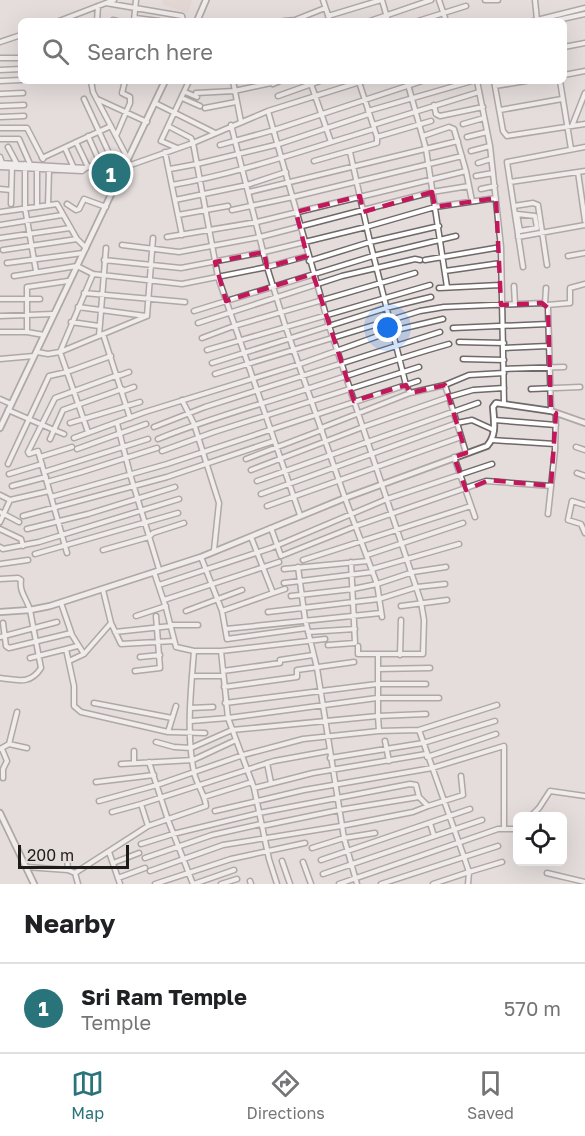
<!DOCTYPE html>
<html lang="en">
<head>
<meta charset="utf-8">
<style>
	body { margin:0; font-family:"Golos Text",sans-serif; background:#f6f6f6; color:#202124 }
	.controls { position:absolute; right:18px; bottom:18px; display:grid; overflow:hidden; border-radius:9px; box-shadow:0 6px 24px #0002 }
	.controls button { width:54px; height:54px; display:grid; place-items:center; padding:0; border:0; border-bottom:2px solid #e0e0e0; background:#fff; color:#202124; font:30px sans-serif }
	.scale { position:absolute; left:18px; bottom:15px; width:111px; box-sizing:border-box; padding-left:6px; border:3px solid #1e1c1b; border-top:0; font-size:16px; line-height:21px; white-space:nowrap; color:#1e1c1b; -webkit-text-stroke:4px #e4dddb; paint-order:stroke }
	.you { position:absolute; left:388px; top:328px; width:21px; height:21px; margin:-15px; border:4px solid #fff; border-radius:50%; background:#1a73e8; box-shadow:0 0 0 9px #1a73e833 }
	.badge { display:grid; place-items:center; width:39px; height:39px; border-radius:50%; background:#29737a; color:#fff; font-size:20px; font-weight:700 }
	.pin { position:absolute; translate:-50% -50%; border:3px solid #fff; box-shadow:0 2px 6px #0006 }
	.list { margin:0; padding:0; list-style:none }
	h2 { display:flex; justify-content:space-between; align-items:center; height:78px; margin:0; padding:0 24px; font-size:26px }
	h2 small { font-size:20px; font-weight:400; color:#757577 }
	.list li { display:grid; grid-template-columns:39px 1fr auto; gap:18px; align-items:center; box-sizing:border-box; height:90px; padding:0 24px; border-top:2px solid #e0e0e0 }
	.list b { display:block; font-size:22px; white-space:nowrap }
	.list p { margin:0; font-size:20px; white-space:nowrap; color:#757577 }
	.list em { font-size:20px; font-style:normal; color:#757577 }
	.icon { flex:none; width:33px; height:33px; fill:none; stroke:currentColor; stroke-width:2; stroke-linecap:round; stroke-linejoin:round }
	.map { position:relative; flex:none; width:585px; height:884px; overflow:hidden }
	.search { position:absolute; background:#fff; box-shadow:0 6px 24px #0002; left:18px; right:18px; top:18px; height:66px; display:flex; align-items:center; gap:15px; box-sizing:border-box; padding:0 21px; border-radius:9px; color:#757577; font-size:22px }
	.sheet { height:168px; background:#fff }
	nav { display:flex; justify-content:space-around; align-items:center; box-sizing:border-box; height:84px; border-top:2px solid #e0e0e0; background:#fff; font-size:16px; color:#757577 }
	nav a { display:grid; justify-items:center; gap:3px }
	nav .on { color:#29737a }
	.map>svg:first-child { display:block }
</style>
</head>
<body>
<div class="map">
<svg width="585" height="884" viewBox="0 0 585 884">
	<rect width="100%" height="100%" fill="#e4dddb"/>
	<path fill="#dfd0cb" d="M 162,0 L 192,0 L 188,13 L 163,5 Z"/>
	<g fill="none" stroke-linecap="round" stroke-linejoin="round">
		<g stroke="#6f6967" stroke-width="7">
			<path id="minor" d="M 323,0 L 330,21
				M 382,0 L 388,21
				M 439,0 L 446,21
				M 485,0 L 498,0
				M 535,0 L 537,20
				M 106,3 L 182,16 L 183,21
				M 328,16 L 381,0
				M 135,18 L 159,21
				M 113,20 L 117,21
				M 59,21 L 114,0
				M 97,21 L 98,6
				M 134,21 L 136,0
				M 284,21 L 295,20 L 325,8
				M 370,21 L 431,0
				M 418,21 L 466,6
				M 533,21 L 585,8
				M 553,21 L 585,14
				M 0,42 L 21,35
				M 564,47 L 585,43
				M 0,58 L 21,58
				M 0,70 L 21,69
				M 564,75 L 585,71
				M 0,81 L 21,80
				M 91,81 L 93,92 L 128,159
				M 233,81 L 241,122
				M 310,81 L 331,142
				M 407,81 L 426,149 L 447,287
				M 477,81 L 490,146 L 501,247 L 504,403
				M 494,81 L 503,131 L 507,136 L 585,124
				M 560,81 L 571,149
				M 273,84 L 280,81
				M 495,86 L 526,81
				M 185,92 L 197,97
				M 196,93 L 234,91 L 271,83
				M 0,94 L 23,93
				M 278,96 L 320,81
				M 182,98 L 200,106
				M 84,99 L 114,164
				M 97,99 L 147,122
				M 155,103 L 215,133
				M 434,105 L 436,114 L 440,116 L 483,107
				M 0,106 L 24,105
				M 205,108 L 236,102
				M 500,110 L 562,99
				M 268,111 L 329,326 L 421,602 L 424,620 L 423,654 L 358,654 L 358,646
				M 368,111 L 472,81
				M 0,117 L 24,116
				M 463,124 L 484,118
				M 231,125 L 267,267 L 285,325 L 345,498 L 377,584 L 382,617
				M 373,125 L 479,92
				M 168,126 L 191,138 L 193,143 L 218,277 L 300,515
				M 572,126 L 585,93
				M 0,128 L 27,128 L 43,159
				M 88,136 L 101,165
				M 116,136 L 130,103 L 130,97 L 122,93 L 125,81
				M 423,136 L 449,127 L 454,129 L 466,171 L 472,201
				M 377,137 L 431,121
				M 467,137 L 487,132
				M 0,139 L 19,139 L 30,164
				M 76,142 L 88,167
				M 220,145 L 274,130 L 422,81
				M 8,147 L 17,164
				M 65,148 L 73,166
				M 177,148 L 161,141 L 189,81
				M 471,151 L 490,146
				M 165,152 L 182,235
				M 350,152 L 370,242 L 406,385 L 410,393
				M 0,157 L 2,163
				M 42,158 L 111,126
				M 314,161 L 377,143 L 377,137 L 359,82
				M 0,163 L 86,168
				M 478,163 L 491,159
				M 25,164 L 25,208 L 36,271
				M 0,167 L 82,171 C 93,161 111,164 125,167 L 193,143 L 268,111 L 363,81
				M 170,169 L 197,164 L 279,144 L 369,114
				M 578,172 L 585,221
				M 476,176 L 493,173
				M 510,182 L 585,171
				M 172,185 C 241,173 307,149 374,129
				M 0,189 L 11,190
				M 481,189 L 495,186
				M 249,192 L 458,141
				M 175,200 L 247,185 L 286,172
				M 11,204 L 12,165
				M 67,204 L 76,210 L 79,209 L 84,199 L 106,207
				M 48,205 L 49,170
				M 514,206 L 533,203 L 538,205 L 547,265
				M 37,207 L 37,169
				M 232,210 L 293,197 L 462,156
				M 0,212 L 57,204 L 77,239 L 86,248
				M 517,214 L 535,216 L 537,228 L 520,231 Z
				M 178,215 L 228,206
				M 0,225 L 62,215
				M 167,237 L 257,222 L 466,171
				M 518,237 L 585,225
				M 0,238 L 70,228
				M 122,245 L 179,252 L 260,237 L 432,192 L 469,186
				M 3,250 L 77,239
				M 568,256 L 585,253
				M 104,260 L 181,268 L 264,252 L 366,227 L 435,207 L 496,198
				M 425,260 L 501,247
				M 309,261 L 370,242 L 439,226
				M 7,263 L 83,253
				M 523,267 L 507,162 L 585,147
				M 445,271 L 501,263
				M 14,276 L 77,266 L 93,274 L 182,284 L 267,267 L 307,256
				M 514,286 L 515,304
				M 439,288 L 500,285
				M 84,293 L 185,302
				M 0,299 L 40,299
				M 545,304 L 546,288
				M 547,305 L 570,303 L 570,288 L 585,284
				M 78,307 L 146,316
				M 194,311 L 373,256 L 456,236
				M 0,316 L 53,314
				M 147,316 L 153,238
				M 71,322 L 99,326
				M 198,323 L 342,276 L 415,259 L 420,260
				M 453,328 L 548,324
				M 0,332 L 27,332 L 44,335
				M 27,332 L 27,287 L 68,281
				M 103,334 L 130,418
				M 99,336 L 106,248
				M 202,338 L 234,326 L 415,273
				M 459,342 L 504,343
				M 504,348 L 548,346
				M 207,350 L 430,285
				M 37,352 L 48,354 L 60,352 L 147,316
				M 0,359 L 34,356
				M 463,359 L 504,360
				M 212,363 L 386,308 L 431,297
				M 504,369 L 564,367
				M 215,374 L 420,311 L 444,307 L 542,303 L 547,305 L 548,308 L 551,411
				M 118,376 L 129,372
				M 445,385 L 457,423 L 472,420 L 494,430
				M 531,389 L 580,387
				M 123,391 L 134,387
				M 0,399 L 11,404
				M 182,400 L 194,424 L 219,503 L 214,550
				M 8,410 L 54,430 L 63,410 L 122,389
				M 494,420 L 556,425
				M 70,423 L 140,402
				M 117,423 L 130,474 L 159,569
				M 154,427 L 205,407 L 440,332
				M 321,428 L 410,393 L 445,385 L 469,375 L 504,373
				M 88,432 L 60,352 L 93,274
				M 74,438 L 145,412 L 300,364 L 392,331 L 443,319
				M 50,439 L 54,430 L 64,434
				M 158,439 C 207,419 259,405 310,388 C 356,373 402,357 449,344
				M 492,440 L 555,444
				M 576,447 L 585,450
				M 77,449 L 146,424
				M 162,451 L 214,432 L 419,367
				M 40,457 L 72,447
				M 454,457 L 475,517
				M 246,459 L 322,430
				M 8,464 L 49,376 L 67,372 L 111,356
				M 251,470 L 363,427 L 449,397 L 473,390 L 504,388
				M 44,472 L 148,439
				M 577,473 L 585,476
				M 9,474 L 42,464
				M 257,481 L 478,403
				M 47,482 L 82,472 L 157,448
				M 12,486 L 46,477
				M 261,494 L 457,423 L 466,453
				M 0,495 L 10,500 L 49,491
				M 51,497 L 167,464 L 418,381
				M 585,505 L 572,501 L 568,520 L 581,524 L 585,533
				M 267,506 L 461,437
				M 0,512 L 19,522
				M 548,514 L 555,450 L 556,413
				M 23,516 L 167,477 L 274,441
				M 0,522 L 10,500
				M 271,528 L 281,556 L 356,526 L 486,481 L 551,486
				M 0,529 L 21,539 L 23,546
				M 27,529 L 88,514 L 175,487
				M 0,547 L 3,549 L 39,542 L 179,499
				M 103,550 L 149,537 L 153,533 L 184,523
				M 67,553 L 38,451 L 29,454 L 28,452 L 55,398 L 118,375
				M 35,554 L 178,513
				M 367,555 L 463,523
				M 201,557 L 222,611 L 273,593 L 251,537
				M 303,560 L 471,506
				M 0,564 L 28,560
				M 298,567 L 305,619 L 317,668 L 344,838 L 357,884
				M 284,569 L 368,561
				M 372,569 L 459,544
				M 0,579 L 18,578 L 21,580 C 19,592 27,599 30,610 L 41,668 C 30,685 18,680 0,678
				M 284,583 L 373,572
				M 159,585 L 271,548 L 387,499 L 492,464
				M 103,590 L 111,623 L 121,644 L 174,641
				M 273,593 L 285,589
				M 291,596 L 353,589 L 377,584 L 413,572 L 446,567
				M 164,600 L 279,562
				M 61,603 L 72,635 L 84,654
				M 401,606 L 447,600
				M 186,611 L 242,590
				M 222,611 L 227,639 L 307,628
				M 268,612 L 379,599 L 417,587 L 445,584
				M 136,616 L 166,606
				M 3,623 L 6,646 L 9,648 L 71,633
				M 171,625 L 198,625
				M 226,629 L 381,613
				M 115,632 L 171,626
				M 308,632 L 355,629
				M 0,637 L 57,622
				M 328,645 L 355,643 L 351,562
				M 66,649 L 77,646
				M 194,651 L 221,651 L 228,718 L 377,698 L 439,698
				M 221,651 L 325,639
				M 400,655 L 401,620
				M 140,657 L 160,655
				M 30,658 L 66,649 L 74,686 L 74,706 L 81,712 L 168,732 L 205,733
				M 69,661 L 84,654 L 111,623
				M 378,669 L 378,655
				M 135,671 L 160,668 L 156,616
				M 223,671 L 280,663 L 280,660 L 313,655
				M 192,676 L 223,676
				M 224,687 L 297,677 L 297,670 L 354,662
				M 94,703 L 172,718
				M 225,703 L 377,684 L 426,684
				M 190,708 L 213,707
				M 191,721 L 228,718 L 254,788 L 269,859 L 277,884
				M 419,730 L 497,705
				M 379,731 L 378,716 L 426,714
				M 168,732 L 176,706
				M 385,741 L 389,761
				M 156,742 L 174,747 L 191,748 L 232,730 L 378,716 L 378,669 L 430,668
				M 9,744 L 27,748
				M 0,749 L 9,744 L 17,712
				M 2,749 L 7,761 L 3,769 L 3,778
				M 134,751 L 134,763
				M 427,757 L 496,734
				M 330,758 L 423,743 L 495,721
				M 149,762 L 168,820 L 193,884
				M 267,763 L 271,783
				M 121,764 L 193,760 L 236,740
				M 96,782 L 154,775
				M 254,788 L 313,773 L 426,754
				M 204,797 L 252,782
				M 99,801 L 157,785 L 243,755 L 303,739 L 379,731 L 419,730 L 464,857 L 498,846
				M 215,811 L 304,790 L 432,768 L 504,746 L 504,828
				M 112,812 L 141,804
				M 531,816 L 539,808 L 550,791 L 585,796
				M 430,823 L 434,836
				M 148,826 L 141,804 L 274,761 L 329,751
				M 262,826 L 339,810 L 419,797
				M 141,844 L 173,834 L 259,813 L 410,784 L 416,785 L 419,797 L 428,806 L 463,795 L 461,776
				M 312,848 L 344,838 L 375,833
				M 109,852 L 120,884
				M 67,856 L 68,870
				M 145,858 L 212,835 L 261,824
				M 321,860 L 470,809
				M 282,861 L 290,884
				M 303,862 L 311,884
				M 113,863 L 139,853
				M 26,867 L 68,870 L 75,873
				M 150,871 L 223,845 L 341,826 L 413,812 L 428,806
				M 547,873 L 585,882
				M 323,874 L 482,820
				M 118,878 L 145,868
				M 250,881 L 251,884
				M 78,884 L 75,873 L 148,826 L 206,806 C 205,794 196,784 194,772 C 186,734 191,689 194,651 L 176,647 L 166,608 L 154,572
				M 155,884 L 231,859 L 305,843
				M 194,884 L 234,870
				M 221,884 L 237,879
				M 339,884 L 498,829 L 518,829
				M 381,884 L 464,857 L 469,872 L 433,884
				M 468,884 L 469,872 L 502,862"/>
		</g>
		<g stroke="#6f6967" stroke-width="8">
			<path id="tertiary" d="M 197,21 L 206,0
				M 0,428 L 165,81
				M 0,612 L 30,610 L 50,606 L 201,557 L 345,498 L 487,446 C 497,435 494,421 493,407 L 496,403 L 551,411 L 585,423
				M 0,813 L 34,884"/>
		</g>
		<use href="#minor" stroke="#fff" stroke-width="4"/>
		<use href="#tertiary" stroke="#fff" stroke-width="4.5"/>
	</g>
	<path d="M0 0H585V884H0ZM 432,192 L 435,207 L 496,198 L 501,305 L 542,303 L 548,308 L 551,411 L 556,413 L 551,486 L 489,480 L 466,490 L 454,457 L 466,453 L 445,385 L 410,393 L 406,385 L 354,401 L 313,274 L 226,301 L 215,262 L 264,252 L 267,267 L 307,256 L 296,212 L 360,196 L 363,212 Z" fill="#e4dddb" fill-opacity=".55" fill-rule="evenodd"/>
	<path fill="none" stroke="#c2185b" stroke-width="4.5" stroke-dasharray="12 8" stroke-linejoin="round" d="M 432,192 L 435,207 L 496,198 L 501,305 L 542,303 L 548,308 L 551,411 L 556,413 L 551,486 L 489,480 L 466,490 L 454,457 L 466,453 L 445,385 L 410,393 L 406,385 L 354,401 L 313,274 L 226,301 L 215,262 L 264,252 L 267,267 L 307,256 L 296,212 L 360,196 L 363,212 Z"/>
</svg>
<div class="controls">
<button><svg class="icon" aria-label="locate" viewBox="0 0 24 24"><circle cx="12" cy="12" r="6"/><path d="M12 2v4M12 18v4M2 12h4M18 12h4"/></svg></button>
</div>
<div class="scale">200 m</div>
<div class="you"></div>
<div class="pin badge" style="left:111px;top:173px">1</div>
<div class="search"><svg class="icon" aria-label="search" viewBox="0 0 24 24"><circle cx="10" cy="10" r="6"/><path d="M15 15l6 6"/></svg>Search here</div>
</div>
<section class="sheet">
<h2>Nearby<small></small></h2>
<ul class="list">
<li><span class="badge">1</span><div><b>Sri Ram Temple</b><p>Temple</p></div><em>570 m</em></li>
</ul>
</section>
<nav>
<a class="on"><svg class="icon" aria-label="map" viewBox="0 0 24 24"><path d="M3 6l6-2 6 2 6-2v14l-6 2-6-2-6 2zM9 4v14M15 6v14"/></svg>Map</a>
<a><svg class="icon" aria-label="directions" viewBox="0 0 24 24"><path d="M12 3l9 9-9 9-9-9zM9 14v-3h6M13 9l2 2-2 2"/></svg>Directions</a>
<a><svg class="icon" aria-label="saved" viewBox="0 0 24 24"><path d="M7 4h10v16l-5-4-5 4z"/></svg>Saved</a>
</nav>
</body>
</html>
